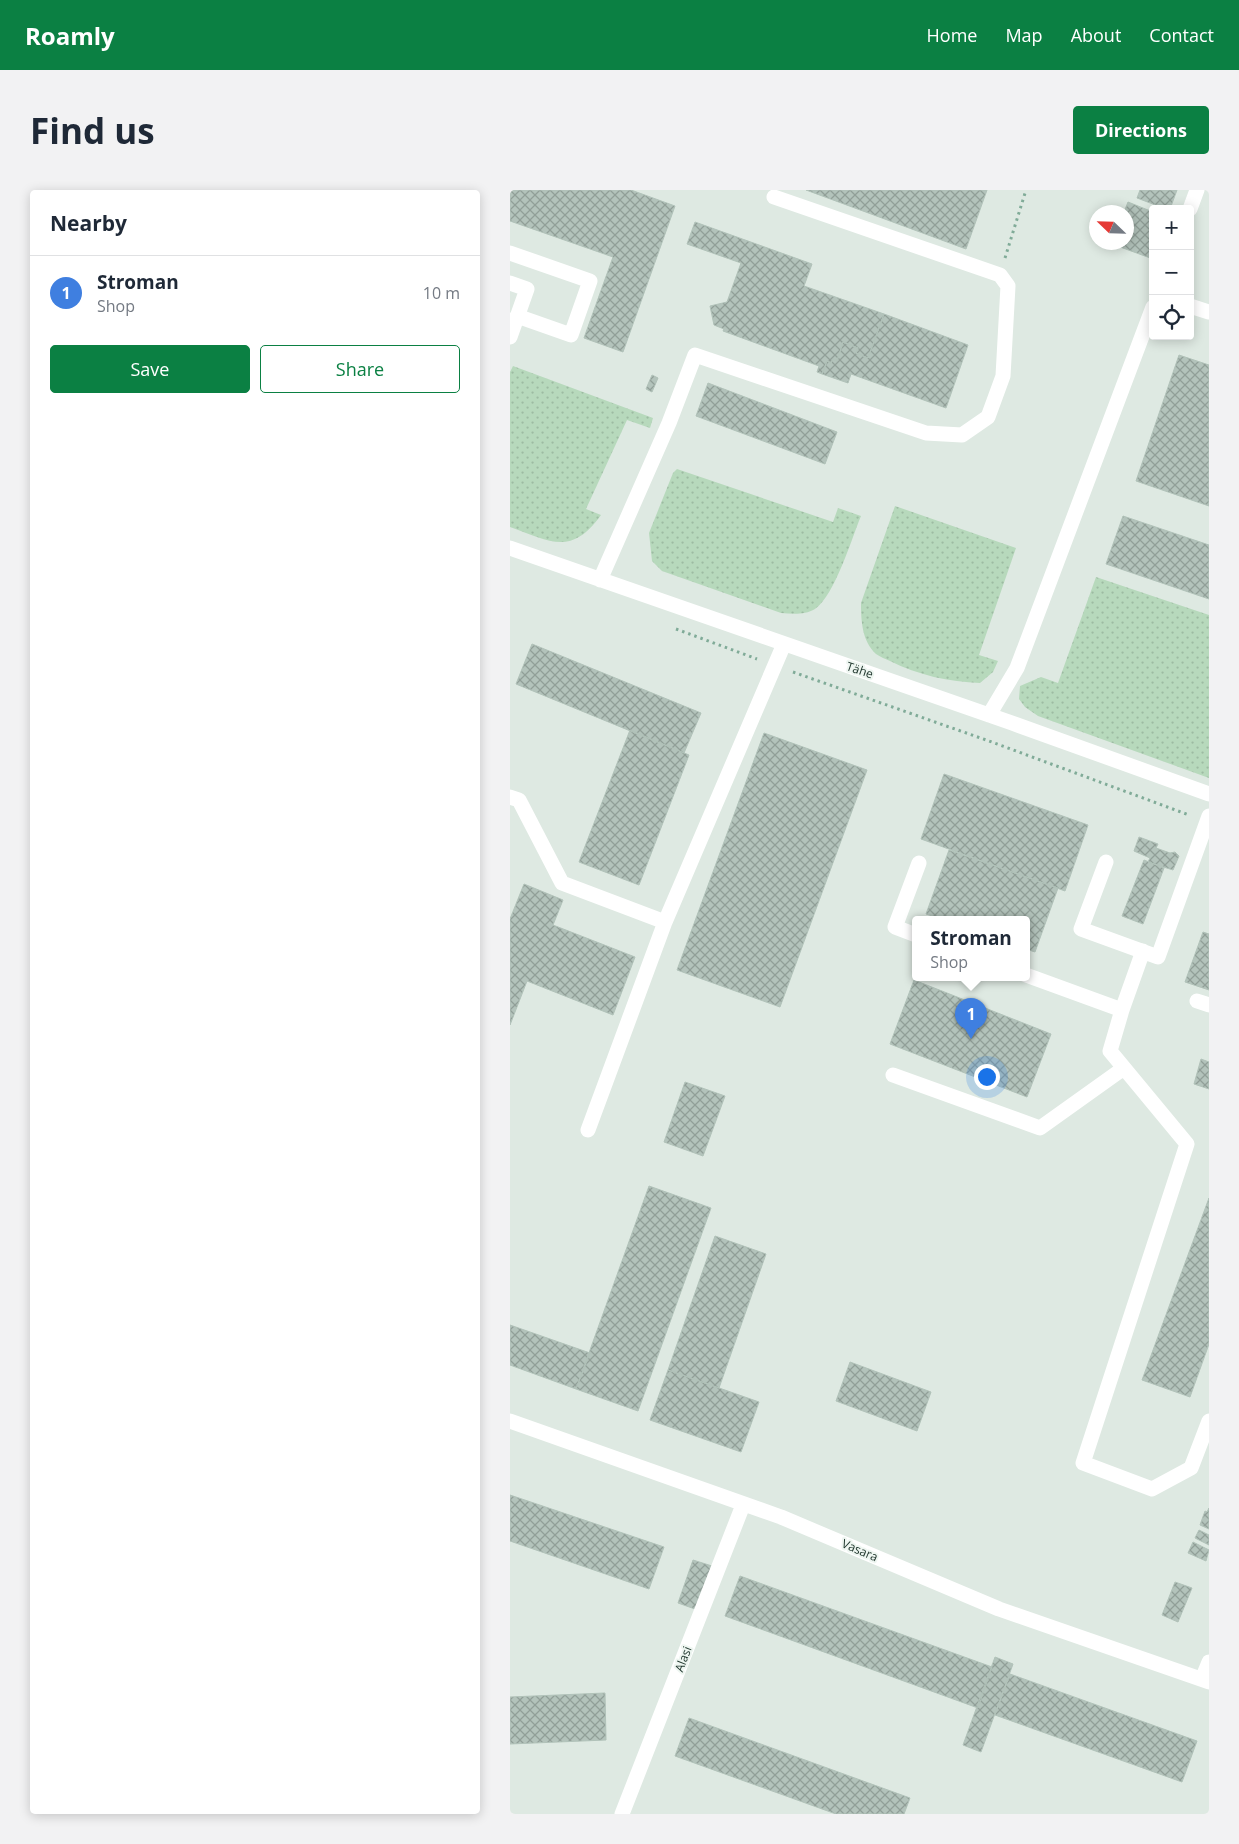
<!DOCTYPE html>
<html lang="en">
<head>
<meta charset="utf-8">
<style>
	body { margin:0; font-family:"Open Sans",sans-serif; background:#f2f2f3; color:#1f2937 }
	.controls { position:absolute; right:15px; top:15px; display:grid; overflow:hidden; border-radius:5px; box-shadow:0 2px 12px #0003 }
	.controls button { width:45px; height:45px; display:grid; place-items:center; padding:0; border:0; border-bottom:1px solid #e0e1e3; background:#fff; color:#1f2937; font:25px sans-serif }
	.compass { position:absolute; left:579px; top:15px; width:45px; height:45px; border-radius:50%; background:#fff; box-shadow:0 2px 12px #0003; rotate:293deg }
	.you { position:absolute; left:476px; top:886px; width:18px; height:18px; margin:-12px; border:4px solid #fff; border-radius:50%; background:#1a73e8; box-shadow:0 0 0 8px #1a73e833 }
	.badge { display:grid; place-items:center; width:32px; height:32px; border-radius:50%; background:#0b8043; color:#fff; font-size:16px; font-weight:700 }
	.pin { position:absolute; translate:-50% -41px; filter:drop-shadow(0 1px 2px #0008) }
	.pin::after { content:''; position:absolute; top:26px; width:18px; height:15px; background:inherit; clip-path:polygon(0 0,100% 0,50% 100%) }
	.popup { position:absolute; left:402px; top:726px; width:118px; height:65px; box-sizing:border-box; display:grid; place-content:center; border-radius:5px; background:#fff; filter:drop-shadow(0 1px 4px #0005); font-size:16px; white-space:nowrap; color:#747a83 }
	.popup b { font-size:19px; color:#1f2937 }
	.popup::after { content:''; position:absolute; left:50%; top:100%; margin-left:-10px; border:10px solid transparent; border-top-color:#fff }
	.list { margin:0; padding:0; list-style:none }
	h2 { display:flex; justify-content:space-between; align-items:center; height:65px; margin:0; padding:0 20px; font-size:21px }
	h2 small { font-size:16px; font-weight:400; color:#747a83 }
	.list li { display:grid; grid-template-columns:32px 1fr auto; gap:15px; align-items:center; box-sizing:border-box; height:75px; padding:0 20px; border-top:1px solid #e0e1e3 }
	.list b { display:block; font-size:19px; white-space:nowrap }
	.list p { margin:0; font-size:16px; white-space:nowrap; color:#747a83 }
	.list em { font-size:16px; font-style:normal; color:#747a83 }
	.actions { display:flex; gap:10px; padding:15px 20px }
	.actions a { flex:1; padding:11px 0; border:1px solid #0b8043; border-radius:5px; text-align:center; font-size:18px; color:#0b8043 }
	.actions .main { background:#0b8043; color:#fff }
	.icon { flex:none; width:28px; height:28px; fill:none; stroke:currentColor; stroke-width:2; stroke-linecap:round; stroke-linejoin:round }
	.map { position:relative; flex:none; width:699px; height:1624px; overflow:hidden; border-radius:5px }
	header { display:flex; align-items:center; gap:30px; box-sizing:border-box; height:70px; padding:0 25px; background:#0b8043; color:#fff }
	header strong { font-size:24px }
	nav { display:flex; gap:28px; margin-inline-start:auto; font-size:18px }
	.intro { display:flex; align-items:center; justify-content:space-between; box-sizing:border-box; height:120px; padding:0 30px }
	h1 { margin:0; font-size:35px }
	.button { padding:12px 22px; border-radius:5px; background:#0b8043; color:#fff; font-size:18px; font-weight:700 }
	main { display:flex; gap:30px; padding:0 30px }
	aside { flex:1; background:#fff; border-radius:5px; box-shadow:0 2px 12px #0003 }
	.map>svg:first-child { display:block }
</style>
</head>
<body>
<header>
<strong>Roamly</strong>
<nav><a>Home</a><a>Map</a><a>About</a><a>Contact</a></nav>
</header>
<div class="intro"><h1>Find us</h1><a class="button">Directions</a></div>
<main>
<aside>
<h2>Nearby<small></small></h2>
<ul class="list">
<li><span class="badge" style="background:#3f7fe0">1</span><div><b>Stroman</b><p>Shop</p></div><em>10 m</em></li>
</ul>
<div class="actions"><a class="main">Save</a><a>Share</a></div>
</aside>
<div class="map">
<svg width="699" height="1624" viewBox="0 0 699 1624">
	<defs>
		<pattern id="grass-dots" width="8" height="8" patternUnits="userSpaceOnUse" patternTransform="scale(1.25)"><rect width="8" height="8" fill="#b7d9bc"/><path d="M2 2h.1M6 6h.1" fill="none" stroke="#9dbba2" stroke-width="1.8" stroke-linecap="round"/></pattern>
		<pattern id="building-cross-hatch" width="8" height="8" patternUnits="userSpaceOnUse" patternTransform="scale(1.25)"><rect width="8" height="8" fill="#b3c3bb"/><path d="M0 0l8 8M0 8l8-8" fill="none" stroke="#919f98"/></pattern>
	</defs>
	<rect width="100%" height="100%" fill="#dee9e2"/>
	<path fill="url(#grass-dots)" d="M 3,176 L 143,228 L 140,238 L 117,230 L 76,319 L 91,325 C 61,367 40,351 0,337 L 0,182 Z
		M 167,279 L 323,332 L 328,318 L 351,326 C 341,350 325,405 305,419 C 295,425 283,424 271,423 L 152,381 L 142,371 L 139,343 L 163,283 Z
		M 385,316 L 506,358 L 469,465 L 488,471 L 483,482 L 470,493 C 439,492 408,485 380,471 C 376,469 370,467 366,464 C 352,451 351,431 351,413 Z
		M 586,387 L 699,425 L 699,588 L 528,526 L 515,517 L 509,509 L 510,496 L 531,487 L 548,493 Z"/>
	<path fill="url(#building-cross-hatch)" stroke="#b1c2b9" d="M 0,0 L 121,0 L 165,16 L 113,162 L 74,148 L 103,67 L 0,31 Z
		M 296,0 L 477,0 L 456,59 Z
		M 630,0 L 667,0 L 660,19 L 656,19 L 627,8 Z
		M 618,12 L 643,22 L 643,69 L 602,54 L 616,52 L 616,22 L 614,22 Z
		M 185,32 L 302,74 L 294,96 L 374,124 L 358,168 L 346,163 L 348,158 L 333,152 L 327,171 L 323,169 L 321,173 L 317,171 L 312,184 L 307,182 L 309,176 L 213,141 L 214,139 L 204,135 L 200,116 L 217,112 L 231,73 L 177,54 Z
		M 374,124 L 458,155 L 436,218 L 341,184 L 338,193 L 312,184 L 317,171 L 321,173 L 323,169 L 327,171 L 333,152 L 348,158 L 346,163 L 358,168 Z
		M 669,165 L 699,175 L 699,316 L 626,291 Z
		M 142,185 L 148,188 L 142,202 L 136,199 Z
		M 198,193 L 327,242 L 315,274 L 186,226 Z
		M 613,326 L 699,355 L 699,409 L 596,374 Z
		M 22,454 L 191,523 L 174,563 L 6,494 Z
		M 120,540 L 179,565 L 129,695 L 69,672 Z
		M 254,543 L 357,580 L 270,817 L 167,780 Z
		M 434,584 L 578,635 L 555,701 L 411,649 Z
		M 629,647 L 648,654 L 646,658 L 660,663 L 665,662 L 669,666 L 663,680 L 638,672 L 640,668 L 624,661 Z
		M 439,660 L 548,698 L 525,762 L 516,759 L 516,730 L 435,730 L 416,724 Z
		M 634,670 L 654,678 L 633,734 L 612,726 Z
		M 14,694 L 53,710 L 43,735 L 125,767 L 103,825 L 17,791 L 0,835 L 0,729 Z
		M 693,742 L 699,744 L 699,800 L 675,792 Z
		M 404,790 L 541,844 L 517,907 L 380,854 Z
		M 691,869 L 699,872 L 699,899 L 684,894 Z
		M 175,892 L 215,906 L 193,966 L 154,952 Z
		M 139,996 L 201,1018 L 128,1221 L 66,1199 Z
		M 699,1008 L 699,1154 L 680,1207 L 632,1190 Z
		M 205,1046 L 256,1064 L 209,1198 L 158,1180 Z
		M 0,1135 L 80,1163 L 66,1199 L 0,1175 Z
		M 340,1172 L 421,1202 L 407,1241 L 326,1211 Z
		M 158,1180 L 249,1212 L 231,1262 L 140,1230 Z
		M 0,1305 L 154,1357 L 139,1399 L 0,1351 Z
		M 699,1318 L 699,1339 L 690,1335 L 695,1321 L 697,1322 Z
		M 689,1340 L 699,1345 L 699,1355 L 685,1348 Z
		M 683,1352 L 699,1360 L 696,1371 L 678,1363 Z
		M 183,1370 L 202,1376 L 185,1419 L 168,1413 Z
		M 230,1386 L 482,1477 L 468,1518 L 215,1426 Z
		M 665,1392 L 682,1398 L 668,1432 L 652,1425 Z
		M 485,1467 L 503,1474 L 471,1562 L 453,1555 Z
		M 500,1484 L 687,1551 L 672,1592 L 485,1525 Z
		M 95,1503 L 96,1550 L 0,1554 L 0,1507 Z
		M 179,1528 L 400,1608 L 394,1624 L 326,1624 L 165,1566 Z"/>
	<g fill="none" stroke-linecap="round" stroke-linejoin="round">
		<path stroke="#80ab98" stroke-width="3" stroke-dasharray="2.5 4" stroke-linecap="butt" d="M 495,68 L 516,0
			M 166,439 L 247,469
			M 283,482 L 479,551 L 679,625"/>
		<path stroke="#fff" stroke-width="15" d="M 680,19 L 687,0
			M 0,63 L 80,91 L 61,145 L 7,126
			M 0,93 L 17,99 L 0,147
			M 680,116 L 699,122
			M 0,358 L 502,533 L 699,604
			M 90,390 L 159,233 L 185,165 L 416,243 L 452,245 L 478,227 L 493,186 L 498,96 L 490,85 L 264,7
			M 479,525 L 507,478 L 643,117
			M 0,607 L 9,610 L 52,693 L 155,732
			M 596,672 L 571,739 L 648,767 L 699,626
			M 406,745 L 385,737 L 409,673
			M 516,785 L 612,820 L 633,761
			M 687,811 L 699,815
			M 612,820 L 600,861 L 677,954 L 573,1273 L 642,1299 L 681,1278 L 699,1231
			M 383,885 L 530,938 L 614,878
			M 78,940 L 155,732 L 274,454
			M 0,1231 L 271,1327 L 489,1419 L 699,1492
			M 692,1489 L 699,1472
			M 112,1624 L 233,1315"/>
	</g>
	<g text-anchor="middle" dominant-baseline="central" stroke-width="4" stroke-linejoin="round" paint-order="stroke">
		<g font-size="12" fill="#20372e" stroke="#eef6f1">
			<text transform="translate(350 480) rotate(19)">Tähe</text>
			<text transform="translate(350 1360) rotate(23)">Vasara</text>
			<text transform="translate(173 1469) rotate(-69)">Alasi</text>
		</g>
	</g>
</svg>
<div class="controls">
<button>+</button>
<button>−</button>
<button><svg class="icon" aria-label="locate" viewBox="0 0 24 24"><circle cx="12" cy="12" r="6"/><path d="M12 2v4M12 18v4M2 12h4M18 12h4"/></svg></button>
</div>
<svg class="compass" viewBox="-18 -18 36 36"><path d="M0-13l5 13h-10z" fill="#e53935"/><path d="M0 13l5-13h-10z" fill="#747a83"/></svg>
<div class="you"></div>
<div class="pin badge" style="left:461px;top:849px;background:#3f7fe0">1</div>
<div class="popup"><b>Stroman</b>Shop</div>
</div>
</main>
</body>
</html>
